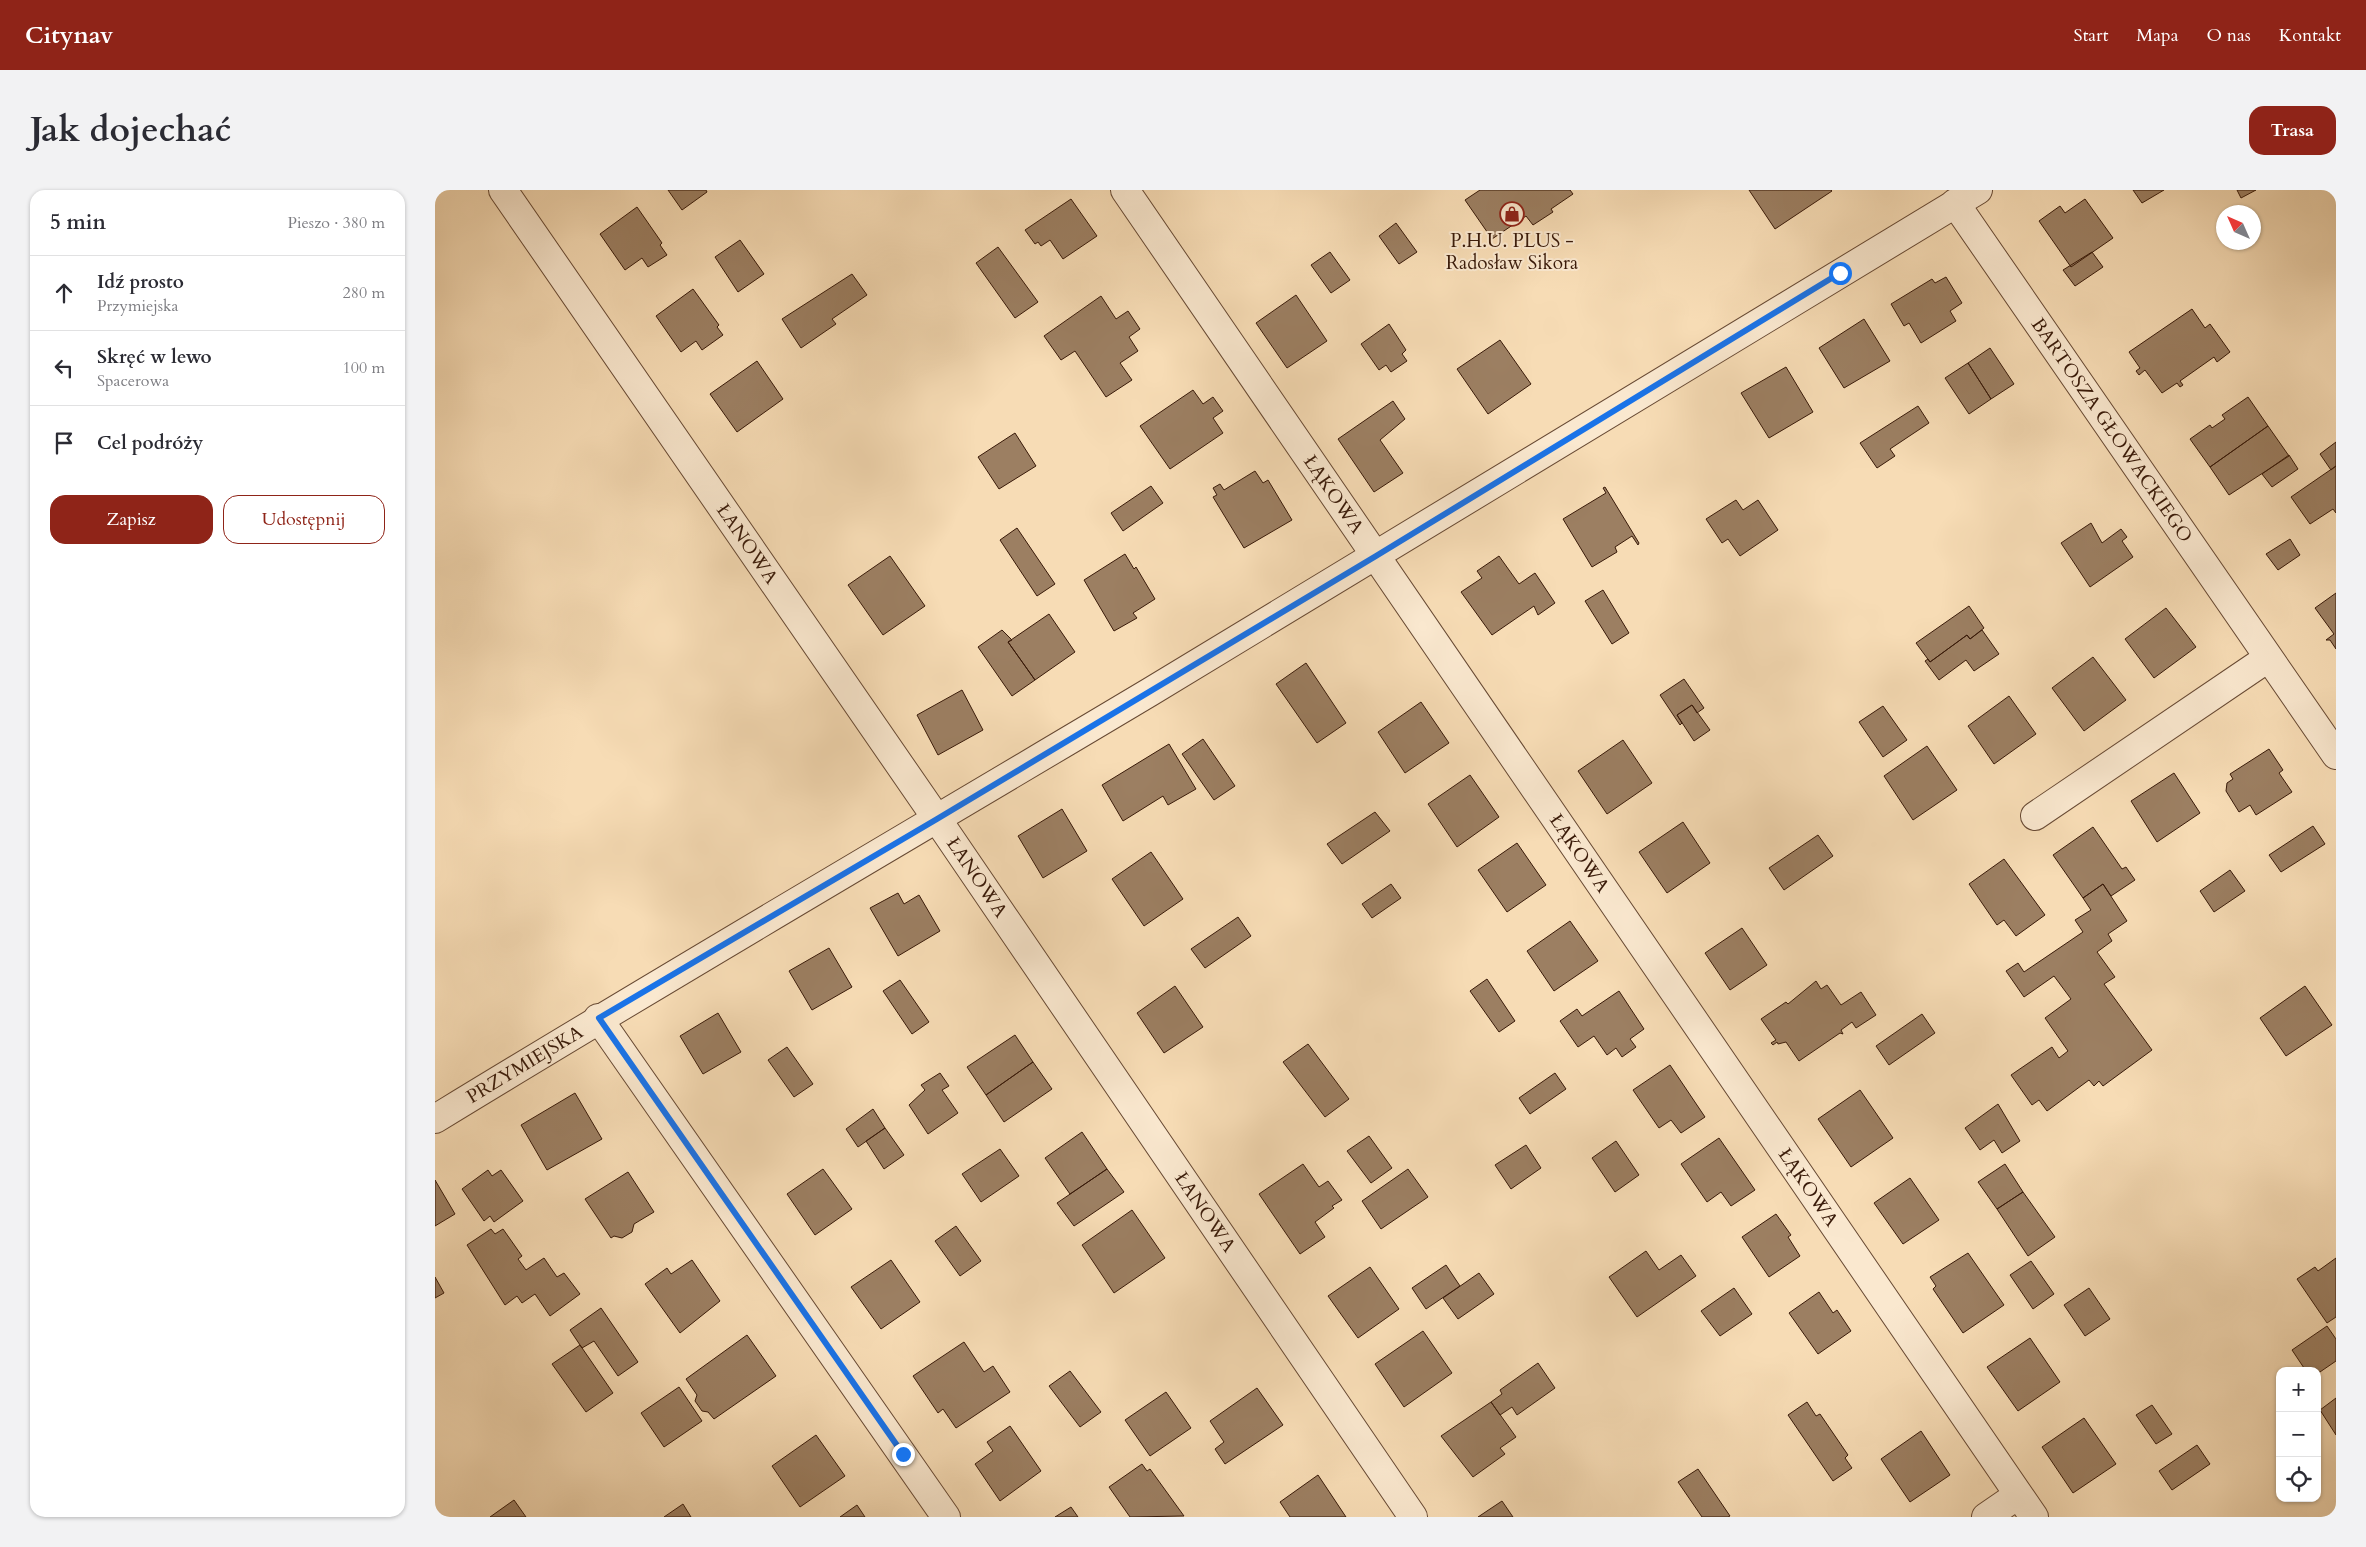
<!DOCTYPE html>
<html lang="pl">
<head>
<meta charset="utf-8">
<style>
	body { margin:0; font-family:Cardo,serif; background:#f2f2f3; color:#2b2b33 }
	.controls { position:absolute; right:15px; bottom:15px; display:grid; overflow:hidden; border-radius:10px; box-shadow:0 1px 4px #0004 }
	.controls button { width:45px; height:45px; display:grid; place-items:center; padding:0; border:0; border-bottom:1px solid #e1e1e2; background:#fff; color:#2b2b33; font:25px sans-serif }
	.compass { position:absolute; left:1781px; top:15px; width:45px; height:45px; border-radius:50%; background:#fff; box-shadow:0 1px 4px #0004; rotate:315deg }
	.stop { position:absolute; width:15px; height:15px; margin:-11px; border:4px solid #1a73e8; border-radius:50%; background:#fff }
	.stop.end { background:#1a73e8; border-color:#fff; box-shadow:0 1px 5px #0008 }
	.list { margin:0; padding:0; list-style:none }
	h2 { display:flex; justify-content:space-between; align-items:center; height:65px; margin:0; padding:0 20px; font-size:21px }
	h2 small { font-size:16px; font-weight:400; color:#7c7c81 }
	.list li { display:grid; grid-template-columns:32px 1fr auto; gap:15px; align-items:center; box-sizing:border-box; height:75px; padding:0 20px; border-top:1px solid #e1e1e2 }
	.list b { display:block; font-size:19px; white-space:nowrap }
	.list p { margin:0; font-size:16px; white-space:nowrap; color:#7c7c81 }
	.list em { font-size:16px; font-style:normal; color:#7c7c81 }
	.actions { display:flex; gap:10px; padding:15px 20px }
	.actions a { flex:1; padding:11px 0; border:1px solid #8f2418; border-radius:15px; text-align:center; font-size:18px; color:#8f2418 }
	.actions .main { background:#8f2418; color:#fff }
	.icon { flex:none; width:28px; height:28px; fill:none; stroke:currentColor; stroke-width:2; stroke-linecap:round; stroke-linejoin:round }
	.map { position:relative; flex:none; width:1901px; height:1327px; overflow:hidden; border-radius:15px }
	header { display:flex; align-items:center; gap:30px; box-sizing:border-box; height:70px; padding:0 25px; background:#8f2418; color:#fff }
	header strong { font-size:24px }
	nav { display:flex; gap:28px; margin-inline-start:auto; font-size:18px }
	.intro { display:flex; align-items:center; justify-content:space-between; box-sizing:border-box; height:120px; padding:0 30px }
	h1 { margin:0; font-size:35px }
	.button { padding:12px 22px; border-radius:15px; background:#8f2418; color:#fff; font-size:18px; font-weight:700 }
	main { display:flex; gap:30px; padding:0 30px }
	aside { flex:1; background:#fff; border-radius:15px; box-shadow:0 1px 4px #0004 }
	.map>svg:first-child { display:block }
</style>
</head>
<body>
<header>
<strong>Citynav</strong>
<nav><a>Start</a><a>Mapa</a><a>O nas</a><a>Kontakt</a></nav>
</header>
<div class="intro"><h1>Jak dojechać</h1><a class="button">Trasa</a></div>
<main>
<aside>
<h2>5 min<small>Pieszo · 380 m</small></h2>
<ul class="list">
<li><svg class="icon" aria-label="ahead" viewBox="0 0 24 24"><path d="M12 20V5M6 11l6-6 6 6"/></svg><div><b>Idź prosto</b><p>Przymiejska</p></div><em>280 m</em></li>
<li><svg class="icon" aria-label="left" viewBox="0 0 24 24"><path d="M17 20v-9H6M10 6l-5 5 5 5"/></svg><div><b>Skręć w lewo</b><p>Spacerowa</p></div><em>100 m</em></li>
<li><svg class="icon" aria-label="arrive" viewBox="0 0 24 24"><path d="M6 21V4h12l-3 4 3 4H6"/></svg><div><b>Cel podróży</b></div></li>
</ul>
<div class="actions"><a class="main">Zapisz</a><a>Udostępnij</a></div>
</aside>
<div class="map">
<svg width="1901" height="1327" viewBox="0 0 1901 1327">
	<rect width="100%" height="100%" fill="#f7dcb5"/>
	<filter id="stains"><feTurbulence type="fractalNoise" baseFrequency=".004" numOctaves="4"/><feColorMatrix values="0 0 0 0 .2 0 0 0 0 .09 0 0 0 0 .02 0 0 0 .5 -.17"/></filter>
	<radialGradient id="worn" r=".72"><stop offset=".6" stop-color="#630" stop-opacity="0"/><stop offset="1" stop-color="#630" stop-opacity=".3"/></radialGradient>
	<path fill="#9c7f62" stroke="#391a09" d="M 233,0 L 271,0 L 272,2 L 247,20 Z
		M 1045,0 L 1135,0 L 1138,4 L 1116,19 L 1118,22 L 1098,35 L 1091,26 L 1057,49 L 1030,10 Z
		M 1314,0 L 1396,0 L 1397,1 L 1340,39 Z
		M 1698,0 L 1729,0 L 1707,13 Z
		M 1802,0 L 1821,0 L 1806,8 Z
		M 636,9 L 662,46 L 628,69 L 615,50 L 606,56 L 603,52 L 600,54 L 590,40 Z
		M 1650,9 L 1678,48 L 1636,77 L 1604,31 L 1625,16 L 1630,23 Z
		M 202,17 L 227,53 L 225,55 L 232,65 L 213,77 L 207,68 L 190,80 L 165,44 Z
		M 961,33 L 982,62 L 964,74 L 944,46 Z
		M 305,50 L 329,84 L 303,102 L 280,67 Z
		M 563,57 L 603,112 L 580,128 L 541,73 Z
		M 895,62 L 915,90 L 896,103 L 876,75 Z
		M 1657,62 L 1668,77 L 1640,96 L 1628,80 Z
		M 417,84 L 432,105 L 397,129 L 401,134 L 366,158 L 347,129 Z
		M 1511,87 L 1527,113 L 1515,121 L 1521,131 L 1486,153 L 1474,133 L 1469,136 L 1456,114 L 1497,89 L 1500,93 Z
		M 258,99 L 284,135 L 282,137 L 288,145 L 267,160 L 261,151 L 246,162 L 221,126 Z
		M 861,105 L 892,151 L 852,178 L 821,133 Z
		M 666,106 L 681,129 L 693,121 L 705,139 L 694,147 L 703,161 L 685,173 L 697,190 L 671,207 L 640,161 L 626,170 L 609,146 Z
		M 1757,119 L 1770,138 L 1775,134 L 1795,162 L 1782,172 L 1779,167 L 1745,191 L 1748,195 L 1745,197 L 1742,193 L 1727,203 L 1710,180 L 1704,185 L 1701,181 L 1705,178 L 1694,162 Z
		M 1429,129 L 1455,171 L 1409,198 L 1384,158 Z
		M 954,134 L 971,160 L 967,164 L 972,171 L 956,182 L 951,175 L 944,180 L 926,154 Z
		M 1065,150 L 1096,194 L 1053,224 L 1022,179 Z
		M 1555,158 L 1579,194 L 1556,209 L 1533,173 Z
		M 322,171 L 348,209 L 302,242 L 275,204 Z
		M 1533,173 L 1556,209 L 1534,224 L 1510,188 Z
		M 1351,177 L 1378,222 L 1334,248 L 1306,203 Z
		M 758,200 L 768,214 L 778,207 L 788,221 L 778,228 L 788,243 L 735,279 L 705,236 Z
		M 1813,207 L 1833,236 L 1775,277 L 1755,249 L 1775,235 L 1777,238 L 1790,229 L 1787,225 Z
		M 958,211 L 970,229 L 945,250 L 968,283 L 939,302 L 903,249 Z
		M 1483,216 L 1494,233 L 1455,259 L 1460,266 L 1442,278 L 1425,253 Z
		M 1833,236 L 1854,266 L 1794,305 L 1775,277 Z
		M 580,243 L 601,276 L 564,299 L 543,267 Z
		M 1901,252 L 1901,276 L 1896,280 L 1885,264 Z
		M 1854,265 L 1863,279 L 1837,297 L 1827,284 Z
		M 1901,276 L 1901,323 L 1898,319 L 1875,334 L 1856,307 Z
		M 820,281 L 828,293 L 833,290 L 857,330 L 809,358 L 778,307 L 782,305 L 778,298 L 785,294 L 789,300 Z
		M 716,296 L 728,313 L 688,341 L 676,323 Z
		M 1170,297 L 1204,353 L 1203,355 L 1197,346 L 1180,357 L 1182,362 L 1157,377 L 1128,329 L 1171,303 L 1168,298 Z
		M 1301,310 L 1308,320 L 1323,310 L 1343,340 L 1305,366 L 1293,349 L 1287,353 L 1271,329 Z
		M 1656,333 L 1667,353 L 1686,339 L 1692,347 L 1687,351 L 1698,367 L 1655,397 L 1626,353 Z
		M 582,338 L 620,394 L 602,406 L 565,350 Z
		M 1855,349 L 1865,365 L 1843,380 L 1831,364 Z
		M 690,364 L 699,379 L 701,377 L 720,409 L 698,423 L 702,428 L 679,441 L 649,390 Z
		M 455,366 L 490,416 L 448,445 L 413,395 Z
		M 1064,366 L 1084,394 L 1100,383 L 1120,413 L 1103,425 L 1099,416 L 1057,445 L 1026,402 L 1047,388 L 1042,381 Z
		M 1168,400 L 1194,443 L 1177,454 L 1150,411 Z
		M 1901,403 L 1901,459 L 1895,450 L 1891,450 L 1899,444 L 1880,418 Z
		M 1534,416 L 1549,438 L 1535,449 L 1532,445 L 1495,472 L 1481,453 Z
		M 1731,418 L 1761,457 L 1719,488 L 1690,449 Z
		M 614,424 L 640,462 L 600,490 L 573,452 Z
		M 567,440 L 577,450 L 573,452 L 600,490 L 577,506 L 543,457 Z
		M 1547,440 L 1564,464 L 1539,481 L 1531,470 L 1504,490 L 1490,471 L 1493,469 L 1495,472 L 1532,445 L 1535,449 Z
		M 1658,467 L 1691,510 L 1649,541 L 1617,498 Z
		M 871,473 L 911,533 L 882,553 L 841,494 Z
		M 1249,489 L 1269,518 L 1262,523 L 1257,515 L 1242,525 L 1247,533 L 1245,535 L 1225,505 Z
		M 527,500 L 548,540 L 503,565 L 482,525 Z
		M 1574,506 L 1601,544 L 1559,574 L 1533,536 Z
		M 986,512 L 1014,553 L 970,583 L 943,542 Z
		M 1257,515 L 1275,540 L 1259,551 L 1242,525 Z
		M 1448,516 L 1472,550 L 1448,567 L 1424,532 Z
		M 768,549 L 800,596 L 779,610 L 747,564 Z
		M 1188,550 L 1217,593 L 1172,624 L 1143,581 Z
		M 734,554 L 761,599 L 733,615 L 728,606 L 688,631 L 667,595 Z
		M 1492,556 L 1522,600 L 1478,630 L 1449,586 Z
		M 1834,559 L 1848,580 L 1844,583 L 1857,602 L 1821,625 L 1815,615 L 1804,622 L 1791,601 L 1792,593 L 1798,589 L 1795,584 Z
		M 1739,583 L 1765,623 L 1722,652 L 1696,611 Z
		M 1035,585 L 1064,627 L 1022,657 L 993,614 Z
		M 627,619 L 652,661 L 608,688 L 583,646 Z
		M 940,622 L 955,641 L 907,674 L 892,654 Z
		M 1248,632 L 1275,673 L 1232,703 L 1204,662 Z
		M 1878,636 L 1890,654 L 1846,682 L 1834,665 Z
		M 1658,637 L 1687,679 L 1691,677 L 1700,690 L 1676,706 L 1668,694 L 1648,708 L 1618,665 Z
		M 1383,645 L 1398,666 L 1349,700 L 1334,678 Z
		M 1082,653 L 1111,695 L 1072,722 L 1043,680 Z
		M 716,662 L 748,709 L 709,736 L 677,689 Z
		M 1569,669 L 1610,725 L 1581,746 L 1569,730 L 1562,735 L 1534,694 Z
		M 1795,680 L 1810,701 L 1779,722 L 1765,701 Z
		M 956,694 L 966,708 L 937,728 L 927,714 Z
		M 1668,694 L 1692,731 L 1673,744 L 1677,751 L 1662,762 L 1680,787 L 1669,794 L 1717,860 L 1668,896 L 1664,891 L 1659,896 L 1654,890 L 1612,921 L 1604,910 L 1597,915 L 1576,885 L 1617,857 L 1624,868 L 1633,861 L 1610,828 L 1636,809 L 1619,786 L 1589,807 L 1571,781 L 1583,773 L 1589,782 L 1648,742 L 1640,730 L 1656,720 L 1648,708 Z
		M 463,703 L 469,714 L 484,705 L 505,741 L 463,766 L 435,718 Z
		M 803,727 L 816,746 L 770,778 L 756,759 Z
		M 1135,731 L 1163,771 L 1119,801 L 1092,761 Z
		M 1307,738 L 1332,775 L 1295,800 L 1270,763 Z
		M 394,758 L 417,797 L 377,820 L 354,781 Z
		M 1052,789 L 1080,831 L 1064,842 L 1035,801 Z
		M 465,790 L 494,832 L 477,844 L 448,801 Z
		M 1381,791 L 1386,799 L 1392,795 L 1406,815 L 1426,802 L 1441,825 L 1421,838 L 1417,832 L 1406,840 L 1408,844 L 1405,843 L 1364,871 L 1351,852 L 1343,854 L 1342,852 L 1338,855 L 1336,853 L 1341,850 L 1326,829 L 1351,812 L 1353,814 Z
		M 740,796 L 768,837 L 729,863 L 702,823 Z
		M 1870,796 L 1897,835 L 1851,866 L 1825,828 Z
		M 1184,801 L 1209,839 L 1195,849 L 1201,857 L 1187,867 L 1181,858 L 1172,865 L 1159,846 L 1143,857 L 1125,831 L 1142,819 L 1147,826 Z
		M 283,823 L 306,862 L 268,884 L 245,846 Z
		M 1487,824 L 1500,843 L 1454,875 L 1441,856 Z
		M 580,845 L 598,872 L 551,905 L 532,877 Z
		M 873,854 L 914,909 L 890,927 L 848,872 Z
		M 352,857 L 378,894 L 359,907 L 333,870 Z
		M 598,872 L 617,899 L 569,932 L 551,905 Z
		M 1235,875 L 1270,927 L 1246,943 L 1236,930 L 1224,938 L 1198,900 Z
		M 505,883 L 514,896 L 507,900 L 523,923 L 493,944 L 474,915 L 490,900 L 486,895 Z
		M 1120,883 L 1131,899 L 1095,924 L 1084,908 Z
		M 1425,900 L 1458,948 L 1416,977 L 1383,929 Z
		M 140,903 L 167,949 L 112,980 L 86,935 Z
		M 1563,914 L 1585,951 L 1567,963 L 1559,950 L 1545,960 L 1530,938 Z
		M 438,919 L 450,938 L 423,957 L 411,939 Z
		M 450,938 L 469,965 L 449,979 L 431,951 Z
		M 647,942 L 672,979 L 635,1004 L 610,968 Z
		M 934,946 L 957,978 L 936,993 L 912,961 Z
		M 1284,948 L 1320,1000 L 1296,1016 L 1286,1002 L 1272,1012 L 1246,974 Z
		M 1181,951 L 1204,985 L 1180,1002 L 1157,968 Z
		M 1091,955 L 1106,978 L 1076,999 L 1060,975 Z
		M 565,959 L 584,986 L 546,1012 L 527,984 Z
		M 868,974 L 884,997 L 893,991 L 907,1010 L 897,1016 L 899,1018 L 880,1032 L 890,1047 L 865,1064 L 824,1004 Z
		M 1570,974 L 1588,1002 L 1562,1019 L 1543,992 Z
		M 388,979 L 417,1019 L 380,1045 L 352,1004 Z
		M 672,979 L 689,1002 L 639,1036 L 622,1013 Z
		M 973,979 L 993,1007 L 946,1039 L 927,1011 Z
		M 53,980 L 57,986 L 66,980 L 88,1011 L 59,1032 L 55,1026 L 49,1031 L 27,999 Z
		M 193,982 L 219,1022 L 199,1034 L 197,1042 L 187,1048 L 179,1046 L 176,1048 L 150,1009 Z
		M 1475,988 L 1504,1030 L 1468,1054 L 1439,1013 Z
		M 0,990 L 20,1024 L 0,1036 Z
		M 1588,1002 L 1620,1047 L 1593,1066 L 1562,1019 Z
		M 697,1020 L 730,1068 L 679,1103 L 647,1055 Z
		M 1341,1024 L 1356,1045 L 1353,1047 L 1365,1066 L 1334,1087 L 1307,1047 Z
		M 521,1036 L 546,1071 L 525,1086 L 500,1051 Z
		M 56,1039 L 60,1044 L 68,1039 L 87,1066 L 83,1069 L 91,1080 L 109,1068 L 122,1087 L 129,1083 L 145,1104 L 115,1126 L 100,1104 L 87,1113 L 82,1106 L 70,1115 L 32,1055 Z
		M 1211,1061 L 1224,1080 L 1246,1065 L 1261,1086 L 1202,1127 L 1174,1087 Z
		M 1533,1063 L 1569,1115 L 1528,1143 L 1498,1099 L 1501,1096 L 1495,1087 Z
		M 1901,1068 L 1901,1127 L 1892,1133 L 1862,1089 L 1880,1077 L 1883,1081 Z
		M 257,1070 L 285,1111 L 245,1143 L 210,1094 L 232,1078 L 236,1084 Z
		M 456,1070 L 485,1112 L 446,1139 L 416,1097 Z
		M 1596,1071 L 1619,1104 L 1598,1119 L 1575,1085 Z
		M 1011,1075 L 1025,1096 L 991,1119 L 977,1098 Z
		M 935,1077 L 964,1119 L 923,1148 L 893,1106 Z
		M 1044,1083 L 1059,1104 L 1023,1129 L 1008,1108 Z
		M 0,1087 L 9,1103 L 0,1108 Z
		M 1299,1098 L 1317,1124 L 1285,1146 L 1266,1121 Z
		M 1654,1098 L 1675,1129 L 1650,1146 L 1629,1115 Z
		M 1384,1102 L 1398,1123 L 1402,1120 L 1416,1141 L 1383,1164 L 1354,1123 Z
		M 166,1118 L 203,1172 L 183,1186 L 159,1151 L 147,1158 L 135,1140 Z
		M 1892,1136 L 1901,1149 L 1901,1171 L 1882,1184 L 1882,1181 L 1871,1181 L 1857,1160 Z
		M 988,1141 L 1017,1183 L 969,1217 L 940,1174 Z
		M 312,1145 L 341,1186 L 279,1229 L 273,1222 L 267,1221 L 260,1211 L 262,1205 L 251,1189 Z
		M 1595,1148 L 1625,1192 L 1583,1221 L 1552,1177 Z
		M 529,1152 L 549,1182 L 558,1176 L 575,1202 L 521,1238 L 508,1219 L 503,1223 L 478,1186 Z
		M 145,1155 L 178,1203 L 151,1222 L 117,1174 Z
		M 1103,1173 L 1120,1198 L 1082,1225 L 1077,1217 L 1065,1225 L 1056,1212 L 1067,1204 L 1065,1200 Z
		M 635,1181 L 666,1222 L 645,1237 L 614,1196 Z
		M 244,1197 L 267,1231 L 229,1257 L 206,1223 Z
		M 822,1198 L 848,1235 L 790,1274 L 780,1259 L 789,1252 L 775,1231 Z
		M 731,1202 L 756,1238 L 715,1266 L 690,1230 Z
		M 1901,1208 L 1901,1245 L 1885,1220 Z
		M 1056,1212 L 1081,1247 L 1065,1258 L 1070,1264 L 1038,1287 L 1006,1246 Z
		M 1372,1212 L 1381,1226 L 1385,1224 L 1413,1265 L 1410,1268 L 1417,1278 L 1398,1291 L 1353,1225 Z
		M 1717,1215 L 1737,1244 L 1721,1254 L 1701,1225 Z
		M 1649,1228 L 1681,1274 L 1638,1303 L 1607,1257 Z
		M 575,1236 L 606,1281 L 565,1311 L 540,1274 L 558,1261 L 552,1252 Z
		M 1486,1241 L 1515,1285 L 1475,1312 L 1446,1269 Z
		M 381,1245 L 410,1286 L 365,1317 L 337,1276 Z
		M 1762,1255 L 1775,1274 L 1737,1300 L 1724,1281 Z
		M 707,1274 L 712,1281 L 715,1279 L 749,1326 L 695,1327 L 674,1297 Z
		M 1263,1279 L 1295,1326 L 1293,1327 L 1267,1327 L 1243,1292 Z
		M 883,1285 L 911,1327 L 855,1327 L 845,1312 Z
		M 79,1310 L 91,1327 L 55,1327 Z
		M 1067,1311 L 1078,1327 L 1043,1327 Z
		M 248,1314 L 256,1327 L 229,1327 Z
		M 422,1315 L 430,1327 L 405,1327 Z
		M 636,1317 L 643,1327 L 620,1327 Z"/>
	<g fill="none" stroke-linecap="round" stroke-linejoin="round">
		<g stroke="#684a34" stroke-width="30">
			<g id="minor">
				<path id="s1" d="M 68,0 L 502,629 L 978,1327"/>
				<path id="s2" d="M 690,0 L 1599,1327"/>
				<path id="s3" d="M 1520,13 L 1901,565"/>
				<path d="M 1600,626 L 1833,468"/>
				<path d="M 163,828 L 511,1327"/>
				<path id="s4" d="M 0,929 C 237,784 477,644 715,502 C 991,336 1266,167 1543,0"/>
				<path d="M 1551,1327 L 1583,1305"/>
			</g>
		</g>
		<use href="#minor" stroke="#fae8cf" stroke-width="28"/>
	</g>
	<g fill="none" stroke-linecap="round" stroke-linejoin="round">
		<path stroke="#1a73e8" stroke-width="6" d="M 468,1264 L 164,828 L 502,629 L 941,366 L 1405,83"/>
	</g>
	<defs>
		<g id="shop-ring" transform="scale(1.25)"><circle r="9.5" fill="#fae8cf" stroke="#8f2418" stroke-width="1.5"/><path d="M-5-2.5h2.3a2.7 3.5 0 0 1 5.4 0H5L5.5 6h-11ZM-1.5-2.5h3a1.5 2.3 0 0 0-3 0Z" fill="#8f2418"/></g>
	</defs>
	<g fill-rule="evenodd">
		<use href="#shop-ring" x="1077" y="24"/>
	</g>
	<g text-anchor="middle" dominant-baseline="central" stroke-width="4" stroke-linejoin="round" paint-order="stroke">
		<g font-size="19" fill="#391a09" stroke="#fae8cf">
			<text x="1077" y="51">P.H.U. PLUS -<tspan x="1077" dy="22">Radosław Sikora</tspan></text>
		</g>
		<g font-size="19" fill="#391a09" stroke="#fae8cf">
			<text stroke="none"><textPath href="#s3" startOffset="276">BARTOSZA GŁOWACKIEGO</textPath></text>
			<text stroke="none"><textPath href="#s2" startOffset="369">ŁĄKOWA</textPath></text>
			<text stroke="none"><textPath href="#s1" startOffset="430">ŁANOWA</textPath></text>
			<text stroke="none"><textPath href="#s2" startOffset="804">ŁĄKOWA</textPath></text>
			<text stroke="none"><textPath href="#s1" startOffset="835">ŁANOWA</textPath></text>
			<text stroke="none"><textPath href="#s4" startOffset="105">PRZYMIEJSKA</textPath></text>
			<text stroke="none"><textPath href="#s2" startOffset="1209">ŁĄKOWA</textPath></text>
			<text stroke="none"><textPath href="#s1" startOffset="1240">ŁANOWA</textPath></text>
		</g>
	</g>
	<rect width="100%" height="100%" filter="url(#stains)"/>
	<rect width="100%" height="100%" fill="url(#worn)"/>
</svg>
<div class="controls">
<button>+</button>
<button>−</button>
<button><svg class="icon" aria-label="locate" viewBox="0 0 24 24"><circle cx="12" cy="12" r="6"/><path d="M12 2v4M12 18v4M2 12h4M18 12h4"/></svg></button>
</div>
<svg class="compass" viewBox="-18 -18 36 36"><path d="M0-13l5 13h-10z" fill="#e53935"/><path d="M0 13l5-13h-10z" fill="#7c7c81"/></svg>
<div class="stop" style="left:1405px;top:83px"></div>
<div class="stop end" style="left:468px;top:1264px"></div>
</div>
</main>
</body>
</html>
